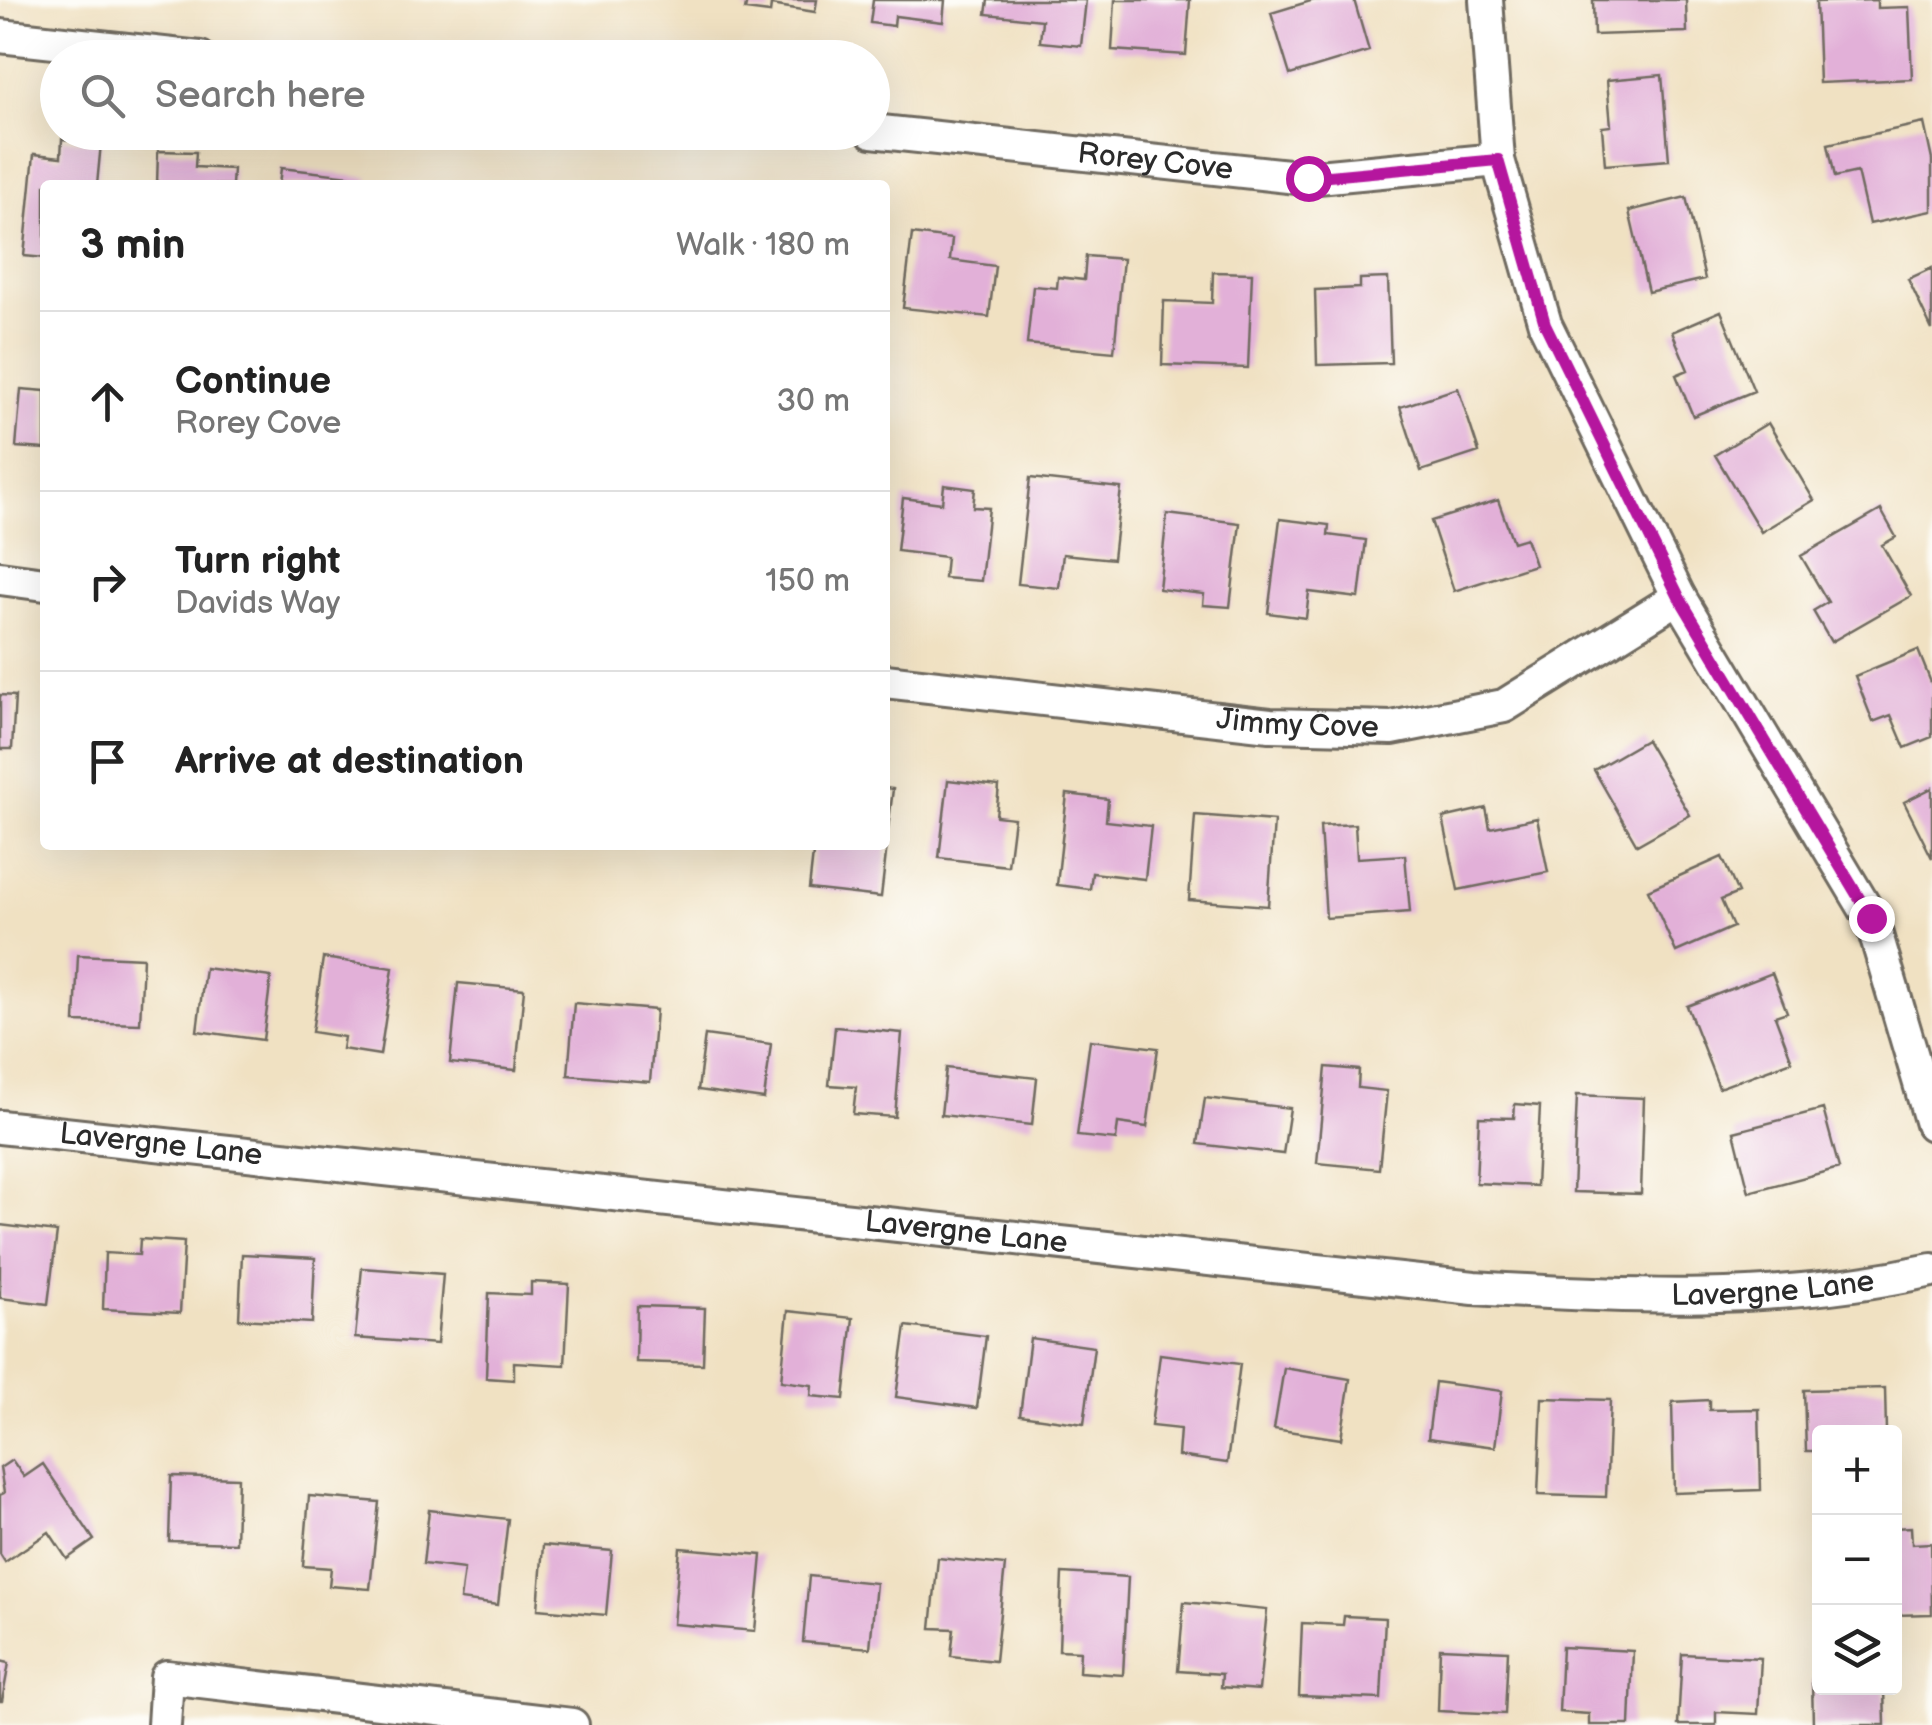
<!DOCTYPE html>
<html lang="en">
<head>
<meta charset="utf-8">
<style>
	body { margin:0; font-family:"Balsamiq Sans",sans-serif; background:#f6f6f6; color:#222 }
	.controls { position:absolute; right:30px; bottom:30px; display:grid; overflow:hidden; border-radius:10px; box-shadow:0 10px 40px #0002 }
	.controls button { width:90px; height:90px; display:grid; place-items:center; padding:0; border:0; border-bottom:2px solid #e0e0e0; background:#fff; color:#222; font:50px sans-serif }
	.stop { position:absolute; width:30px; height:30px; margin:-22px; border:8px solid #b5179e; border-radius:50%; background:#fff }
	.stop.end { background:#b5179e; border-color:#fff; box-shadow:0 2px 10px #0008 }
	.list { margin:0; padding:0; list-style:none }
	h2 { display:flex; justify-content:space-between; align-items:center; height:130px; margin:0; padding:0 40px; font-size:42px }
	h2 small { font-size:32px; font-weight:400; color:#767676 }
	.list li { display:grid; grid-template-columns:65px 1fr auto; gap:30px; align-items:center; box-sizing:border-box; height:180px; padding:0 40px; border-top:2px solid #e0e0e0 }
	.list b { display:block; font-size:38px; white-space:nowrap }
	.list p { margin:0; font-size:32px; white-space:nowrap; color:#767676 }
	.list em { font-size:32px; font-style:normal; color:#767676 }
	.icon { flex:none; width:55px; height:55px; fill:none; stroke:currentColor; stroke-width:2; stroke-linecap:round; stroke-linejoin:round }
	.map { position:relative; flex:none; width:1932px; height:1725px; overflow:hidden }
	.search { position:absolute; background:#fff; box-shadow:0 10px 40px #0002; left:40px; top:40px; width:850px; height:110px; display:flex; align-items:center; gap:25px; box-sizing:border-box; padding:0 35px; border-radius:55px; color:#767676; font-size:38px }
	.panel { position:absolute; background:#fff; box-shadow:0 10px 40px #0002; left:40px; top:180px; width:850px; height:670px; border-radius:10px }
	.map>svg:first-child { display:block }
</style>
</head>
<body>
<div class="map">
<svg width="1932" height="1725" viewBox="0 0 1932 1725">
	<rect width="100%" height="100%" fill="#fdfcf7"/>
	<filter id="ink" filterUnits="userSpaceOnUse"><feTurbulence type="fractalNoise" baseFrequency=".01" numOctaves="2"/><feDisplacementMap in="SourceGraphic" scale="20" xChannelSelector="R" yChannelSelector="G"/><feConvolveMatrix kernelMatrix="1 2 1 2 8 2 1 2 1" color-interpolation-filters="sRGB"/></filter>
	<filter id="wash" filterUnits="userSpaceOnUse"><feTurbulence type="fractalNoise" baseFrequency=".0048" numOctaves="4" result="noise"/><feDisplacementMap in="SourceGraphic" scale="40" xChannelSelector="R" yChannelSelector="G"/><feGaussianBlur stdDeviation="2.25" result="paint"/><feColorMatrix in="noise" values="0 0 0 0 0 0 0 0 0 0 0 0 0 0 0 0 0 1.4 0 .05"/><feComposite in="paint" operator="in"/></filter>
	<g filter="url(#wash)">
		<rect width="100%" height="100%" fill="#f0e1c2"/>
		<g id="blocks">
			<path fill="#e2b0d8" d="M 747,0 L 817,0 L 815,12 L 771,5 L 770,13 L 745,10 Z
				M 873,0 L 945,0 L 943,22 L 895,16 L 894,26 L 870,23 Z
				M 988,0 L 1086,0 L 1081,46 L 1040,42 L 1042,20 L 986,14 Z
				M 1115,0 L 1190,0 L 1186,55 L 1112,50 Z
				M 1314,0 L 1354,0 L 1369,51 L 1290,75 L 1271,13 Z
				M 1593,0 L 1686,0 L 1687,32 L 1594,35 Z
				M 1877,0 L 1877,8 L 1909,7 L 1912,79 L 1819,83 L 1816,2 Z
				M 1662,75 L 1669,160 L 1605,165 L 1602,127 L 1611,126 L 1607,80 Z
				M 1924,123 L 1932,160 L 1932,211 L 1869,224 L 1857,172 L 1835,177 L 1828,144 Z
				M 62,139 L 101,143 L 97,185 L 45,185 L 45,258 L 24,256 L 34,154 L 61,157 Z
				M 158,151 L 196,152 L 195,167 L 233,169 L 232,185 L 157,185 Z
				M 281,168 L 368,178 L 368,185 L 279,185 Z
				M 1686,197 L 1705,279 L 1648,292 L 1629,211 Z
				M 912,234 L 952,239 L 950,260 L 995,266 L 989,317 L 903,308 Z
				M 1086,256 L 1123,259 L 1114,352 L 1027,344 L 1033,286 L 1057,288 L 1058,277 L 1084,280 Z
				M 1932,268 L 1932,330 L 1908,279 Z
				M 1213,272 L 1252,273 L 1248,368 L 1162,365 L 1164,301 L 1212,303 Z
				M 1388,278 L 1391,363 L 1317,365 L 1315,290 L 1360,288 L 1360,279 Z
				M 1721,311 L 1754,391 L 1693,416 L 1676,375 L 1688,370 L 1672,332 Z
				M 1458,388 L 1479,452 L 1421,471 L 1400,407 Z
				M 21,389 L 45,391 L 45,449 L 16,447 Z
				M 1768,423 L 1814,500 L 1761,532 L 1715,455 Z
				M 1030,478 L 1121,488 L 1113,559 L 1063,554 L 1059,588 L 1018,584 Z
				M 944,485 L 975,489 L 973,507 L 989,508 L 981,581 L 944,578 L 946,557 L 897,551 L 903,498 L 942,503 Z
				M 1498,500 L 1513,542 L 1526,538 L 1535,565 L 1454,591 L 1431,521 Z
				M 1881,510 L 1896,537 L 1882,545 L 1911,596 L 1831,642 L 1813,611 L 1828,602 L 1801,556 Z
				M 1167,514 L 1240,523 L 1230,607 L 1203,605 L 1204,594 L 1159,589 Z
				M 1280,519 L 1329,525 L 1328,535 L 1366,540 L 1359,598 L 1309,592 L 1306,618 L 1268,613 Z
				M 1918,650 L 1932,685 L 1932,737 L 1905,748 L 1891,715 L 1873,722 L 1855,676 Z
				M 0,695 L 15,696 L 12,749 L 0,749 Z
				M 1646,740 L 1690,815 L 1637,845 L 1594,770 Z
				M 948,780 L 999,786 L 996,816 L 1014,818 L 1008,866 L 939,858 Z
				M 885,788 L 893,789 L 887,837 L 885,837 Z
				M 1932,788 L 1932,858 L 1904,802 Z
				M 1067,794 L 1108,799 L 1106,821 L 1151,826 L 1145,879 L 1092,873 L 1090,889 L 1057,885 Z
				M 1486,808 L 1490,828 L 1537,818 L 1548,872 L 1458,890 L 1443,818 Z
				M 1195,815 L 1274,821 L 1268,906 L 1189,900 Z
				M 1355,824 L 1357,858 L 1405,855 L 1410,912 L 1326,918 L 1320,826 Z
				M 814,845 L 887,845 L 881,897 L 809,889 Z
				M 1722,857 L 1738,893 L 1721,900 L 1733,927 L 1676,952 L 1648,890 Z
				M 78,955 L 143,958 L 140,1024 L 75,1022 Z
				M 323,958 L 393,968 L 380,1055 L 342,1049 L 344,1037 L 312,1032 Z
				M 205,968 L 271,977 L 263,1040 L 197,1031 Z
				M 1772,973 L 1787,1012 L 1775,1016 L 1792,1061 L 1719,1088 L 1687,1006 Z
				M 458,983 L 524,989 L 516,1070 L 450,1063 Z
				M 574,1003 L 656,1010 L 650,1082 L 568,1075 Z
				M 835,1027 L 902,1033 L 895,1117 L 853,1114 L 856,1087 L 829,1085 Z
				M 705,1035 L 771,1044 L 764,1099 L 698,1090 Z
				M 1090,1040 L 1158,1048 L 1147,1127 L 1118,1123 L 1116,1140 L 1077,1136 Z
				M 1326,1067 L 1359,1070 L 1358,1088 L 1387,1091 L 1379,1169 L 1317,1163 Z
				M 946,1068 L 1037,1078 L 1032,1125 L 941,1115 Z
				M 1577,1095 L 1644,1098 L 1641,1194 L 1573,1192 Z
				M 1205,1098 L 1290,1108 L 1283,1154 L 1198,1144 Z
				M 1515,1104 L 1540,1106 L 1536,1186 L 1476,1183 L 1479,1117 L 1514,1118 Z
				M 1823,1109 L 1839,1168 L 1749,1192 L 1734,1132 Z
				M 0,1225 L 57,1232 L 48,1304 L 0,1298 Z
				M 140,1239 L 184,1242 L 180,1313 L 103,1309 L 105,1253 L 139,1255 Z
				M 242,1254 L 315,1258 L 312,1323 L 239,1319 Z
				M 362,1268 L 443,1274 L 437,1344 L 355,1338 Z
				M 531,1282 L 569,1284 L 565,1365 L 514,1362 L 514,1380 L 486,1378 L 489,1293 L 531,1295 Z
				M 637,1306 L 705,1308 L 703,1364 L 636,1362 Z
				M 788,1311 L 853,1318 L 844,1399 L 811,1396 L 812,1385 L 781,1381 Z
				M 906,1326 L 986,1336 L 977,1408 L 896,1397 Z
				M 1030,1338 L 1094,1347 L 1084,1424 L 1020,1415 Z
				M 1160,1354 L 1240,1364 L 1227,1463 L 1178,1456 L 1180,1429 L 1151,1426 Z
				M 1284,1368 L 1350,1379 L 1341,1439 L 1274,1429 Z
				M 1435,1382 L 1502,1391 L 1495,1447 L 1428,1438 Z
				M 1885,1388 L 1886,1432 L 1820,1432 L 1820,1451 L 1806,1451 L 1804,1390 Z
				M 1542,1398 L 1610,1400 L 1606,1497 L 1538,1495 Z
				M 1709,1400 L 1709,1410 L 1759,1409 L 1761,1490 L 1674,1493 L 1672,1402 Z
				M 12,1460 L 24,1477 L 43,1464 L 94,1540 L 67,1559 L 49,1532 L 5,1562 L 0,1554 L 0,1495 L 4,1493 L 0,1468 Z
				M 171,1476 L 238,1478 L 236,1543 L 169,1541 Z
				M 309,1496 L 379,1502 L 370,1589 L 329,1586 L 331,1568 L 303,1566 Z
				M 429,1510 L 508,1519 L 498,1605 L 460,1600 L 464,1569 L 423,1564 Z
				M 1911,1527 L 1912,1544 L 1931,1543 L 1932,1614 L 1894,1615 L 1894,1528 Z
				M 543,1545 L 612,1551 L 606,1615 L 538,1609 Z
				M 680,1548 L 762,1555 L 755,1631 L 673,1624 Z
				M 938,1558 L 1005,1565 L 995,1661 L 951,1656 L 954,1629 L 931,1628 Z
				M 1062,1573 L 1128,1577 L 1123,1675 L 1079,1672 L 1080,1651 L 1059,1650 Z
				M 809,1576 L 876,1583 L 870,1648 L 803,1642 Z
				M 1184,1602 L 1267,1610 L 1259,1690 L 1221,1687 L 1222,1674 L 1178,1671 Z
				M 1344,1616 L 1385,1618 L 1381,1699 L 1299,1696 L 1302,1623 L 1343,1625 Z
				M 1562,1647 L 1633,1651 L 1630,1725 L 1589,1725 L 1589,1714 L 1559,1712 Z
				M 1440,1648 L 1508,1651 L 1505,1714 L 1438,1711 Z
				M 1682,1654 L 1761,1658 L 1758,1714 L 1716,1712 L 1716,1725 L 1678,1725 Z
				M 0,1661 L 9,1663 L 2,1701 L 0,1701 Z
				M 1812,1680 L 1820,1680 L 1820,1688 L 1884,1688 L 1885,1725 L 1813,1725 Z"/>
		</g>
	</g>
	<g filter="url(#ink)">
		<use href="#blocks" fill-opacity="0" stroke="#706b60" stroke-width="2.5"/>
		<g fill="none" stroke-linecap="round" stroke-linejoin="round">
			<g stroke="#706b60" stroke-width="38">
				<g id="minor">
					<path d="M 1486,0 L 1498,160 L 1545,324 L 1679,597 L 1871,918 L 1932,1124"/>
					<path d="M 0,36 L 200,58"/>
					<path id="s1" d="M 872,131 L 1307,178 L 1498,160"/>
					<path d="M 0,578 L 45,584"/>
					<path id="s2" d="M 885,681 L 1270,725 L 1392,728 L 1504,706 L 1679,597"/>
					<path id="s3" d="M 0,1127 L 1474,1288 C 1632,1298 1776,1304 1932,1270"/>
					<path d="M 164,1725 L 167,1677 L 572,1725"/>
				</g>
			</g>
			<use href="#minor" stroke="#fff" stroke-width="32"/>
		</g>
	</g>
	<g fill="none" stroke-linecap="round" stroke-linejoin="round" filter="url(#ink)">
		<path stroke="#b5179e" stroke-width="12" d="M 1308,178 L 1498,160 L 1545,324 L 1679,597 L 1871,918"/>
	</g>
	<g text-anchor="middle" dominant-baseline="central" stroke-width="8" stroke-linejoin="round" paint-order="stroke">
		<g font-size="30" fill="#2b2b2b" stroke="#fdfcf7">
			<text stroke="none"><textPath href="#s1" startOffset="285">Rorey Cove</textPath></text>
			<text stroke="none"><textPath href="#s2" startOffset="415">Jimmy Cove</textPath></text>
			<text stroke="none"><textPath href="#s3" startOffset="162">Lavergne Lane</textPath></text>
			<text stroke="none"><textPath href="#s3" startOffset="972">Lavergne Lane</textPath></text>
			<text stroke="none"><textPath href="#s3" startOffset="1782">Lavergne Lane</textPath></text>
		</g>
	</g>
</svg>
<div class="controls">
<button>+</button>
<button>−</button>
<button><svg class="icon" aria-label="layers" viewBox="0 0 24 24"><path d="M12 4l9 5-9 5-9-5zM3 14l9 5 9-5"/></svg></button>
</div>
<div class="stop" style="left:1308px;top:178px"></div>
<div class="stop end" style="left:1871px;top:918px"></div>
<div class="search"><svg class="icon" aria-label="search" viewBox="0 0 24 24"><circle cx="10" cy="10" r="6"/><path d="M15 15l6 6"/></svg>Search here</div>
<section class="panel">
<h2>3 min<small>Walk · 180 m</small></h2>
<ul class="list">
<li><svg class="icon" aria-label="ahead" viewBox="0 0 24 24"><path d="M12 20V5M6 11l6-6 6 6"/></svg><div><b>Continue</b><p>Rorey Cove</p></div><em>30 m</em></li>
<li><svg class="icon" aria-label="right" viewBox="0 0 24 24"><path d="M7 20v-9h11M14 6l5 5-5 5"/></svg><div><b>Turn right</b><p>Davids Way</p></div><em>150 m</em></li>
<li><svg class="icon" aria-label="arrive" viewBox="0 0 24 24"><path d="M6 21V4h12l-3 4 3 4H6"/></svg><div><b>Arrive at destination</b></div></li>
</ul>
</section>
</div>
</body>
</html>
